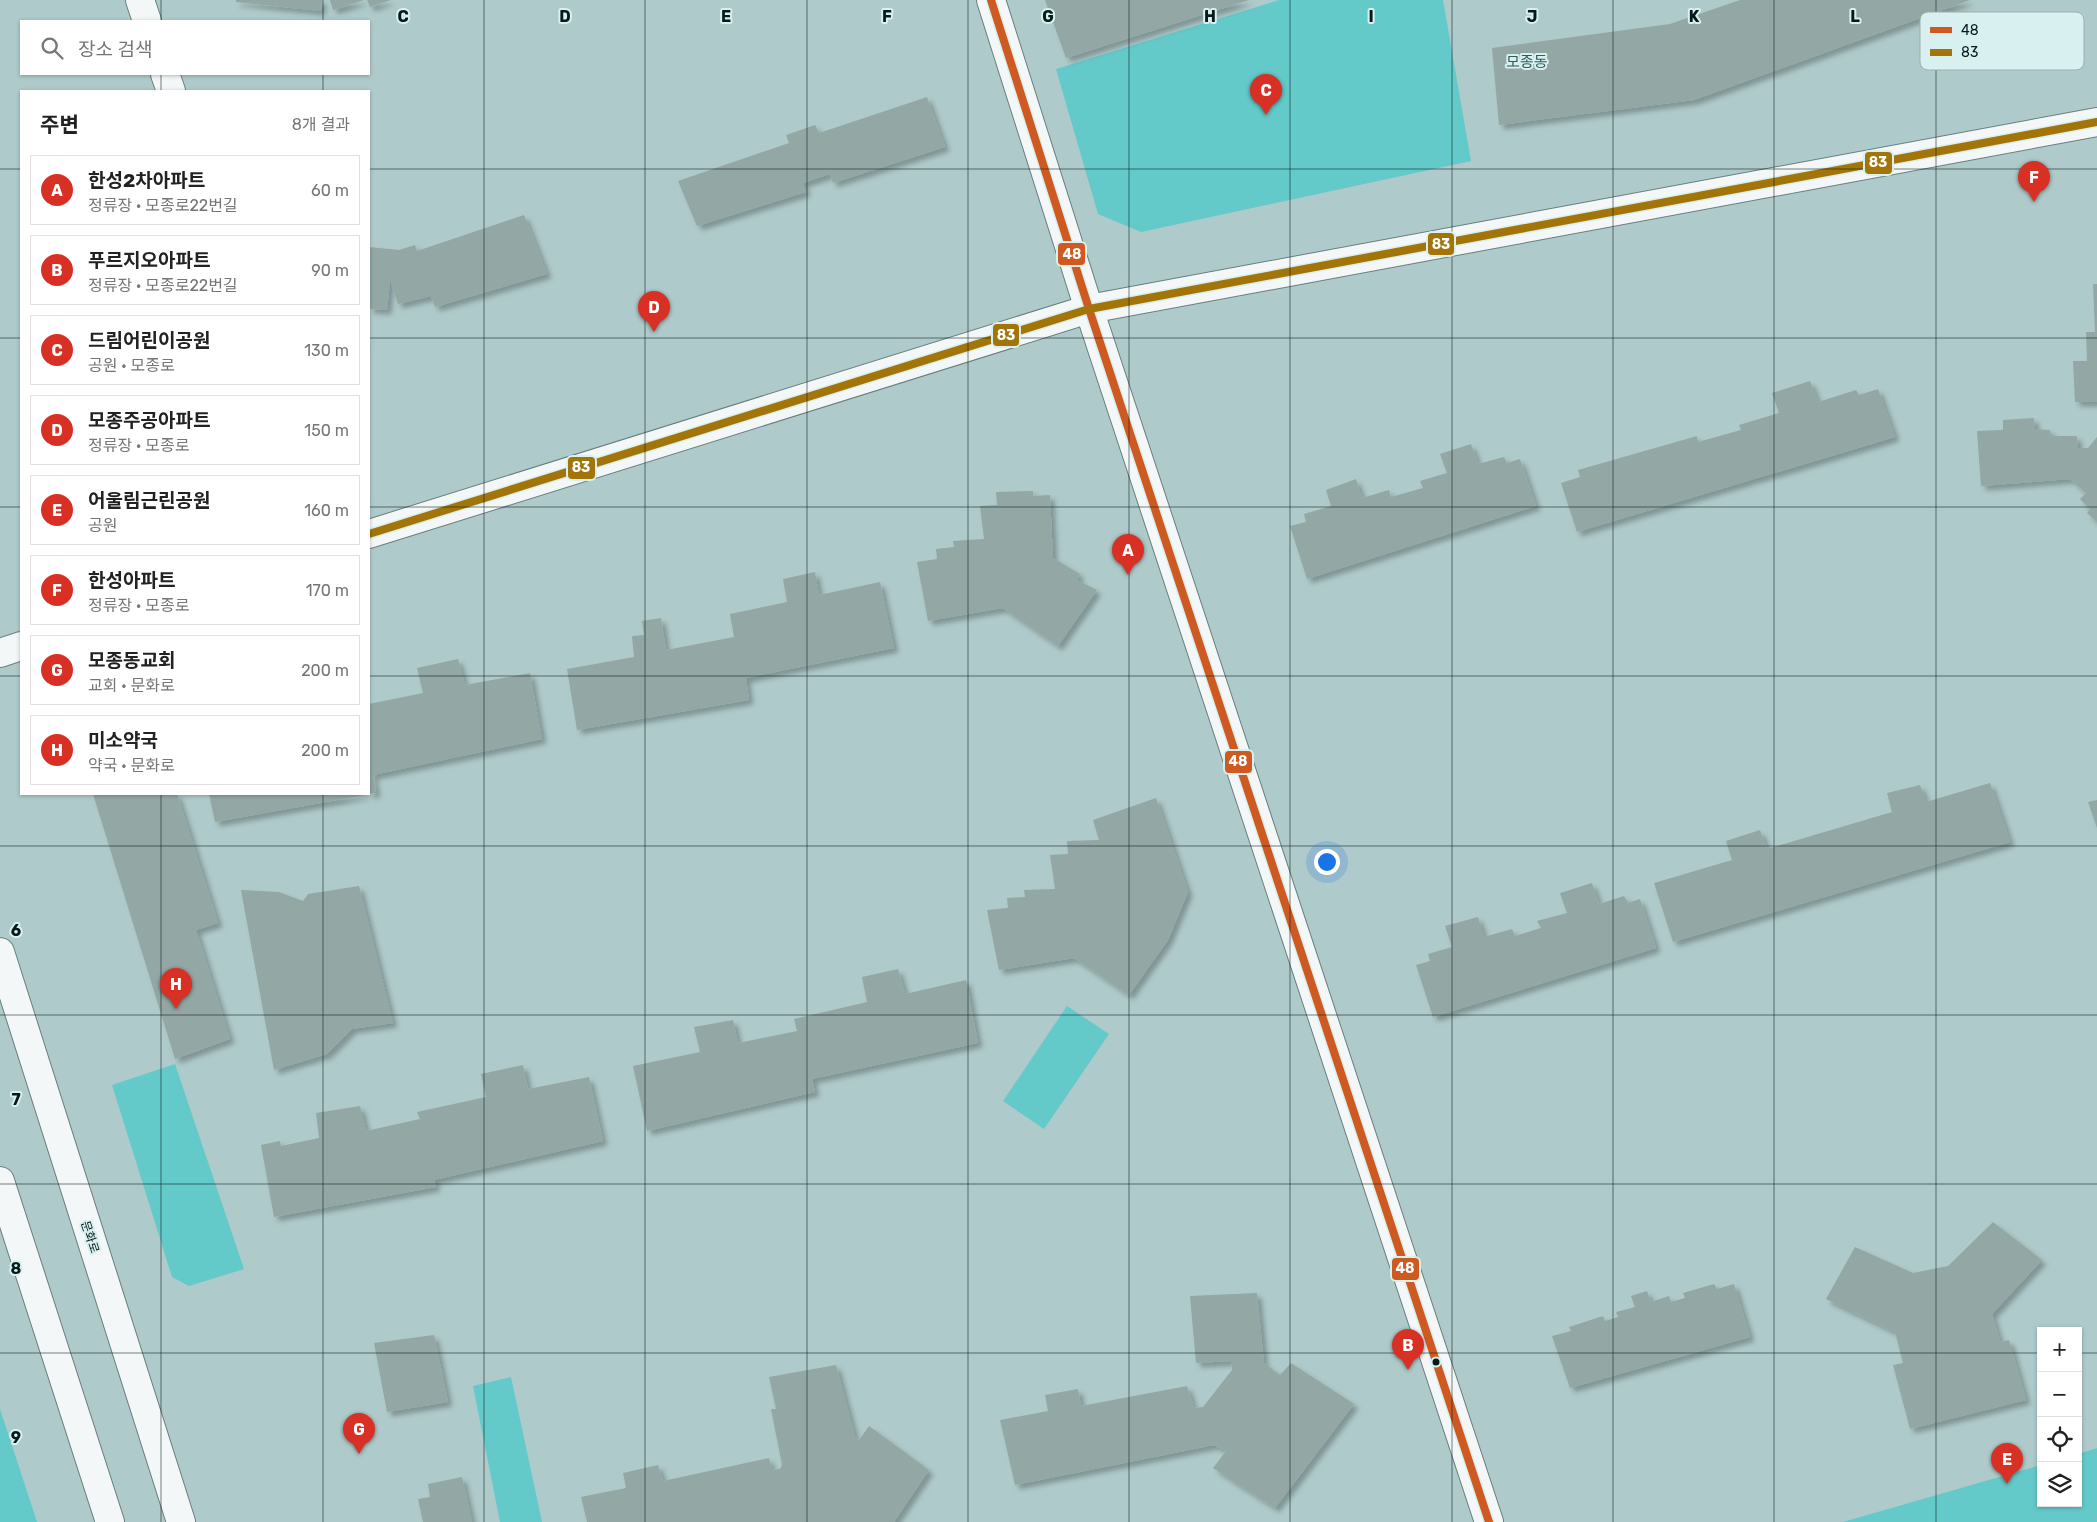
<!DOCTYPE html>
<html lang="ko">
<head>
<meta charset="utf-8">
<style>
	body { margin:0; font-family:Rubik,"Noto Sans KR",sans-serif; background:#f6f6f6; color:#222 }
	.controls { position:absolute; right:15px; bottom:15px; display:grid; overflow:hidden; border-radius:0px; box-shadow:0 1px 4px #0004 }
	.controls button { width:45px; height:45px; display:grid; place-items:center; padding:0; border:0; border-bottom:1px solid #e0e0e0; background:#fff; color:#222; font:25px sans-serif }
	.you { position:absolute; left:1326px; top:861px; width:18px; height:18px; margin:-12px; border:4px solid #fff; border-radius:50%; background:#1a73e8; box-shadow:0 0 0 8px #1a73e833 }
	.badge { display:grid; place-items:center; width:32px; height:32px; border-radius:50%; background:#d93025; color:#fff; font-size:16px; font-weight:700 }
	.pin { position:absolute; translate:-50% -41px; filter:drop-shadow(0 1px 2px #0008) }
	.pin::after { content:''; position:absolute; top:26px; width:18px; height:15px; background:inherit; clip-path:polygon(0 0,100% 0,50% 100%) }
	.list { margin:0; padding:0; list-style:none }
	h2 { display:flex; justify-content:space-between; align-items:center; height:65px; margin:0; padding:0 20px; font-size:21px }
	h2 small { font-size:16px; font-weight:400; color:#767676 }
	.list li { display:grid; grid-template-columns:32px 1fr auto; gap:15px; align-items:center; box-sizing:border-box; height:70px; margin:0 10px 10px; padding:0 10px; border:1px solid #e0e0e0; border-radius:0px }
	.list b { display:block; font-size:19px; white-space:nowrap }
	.list p { margin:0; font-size:16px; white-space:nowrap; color:#767676 }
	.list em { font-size:16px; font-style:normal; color:#767676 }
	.icon { flex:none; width:28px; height:28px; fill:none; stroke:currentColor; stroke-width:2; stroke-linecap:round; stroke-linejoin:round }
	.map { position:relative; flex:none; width:2097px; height:1522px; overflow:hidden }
	.search { position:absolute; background:#fff; box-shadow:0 1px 4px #0004; left:20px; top:20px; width:350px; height:55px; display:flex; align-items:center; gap:12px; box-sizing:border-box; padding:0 18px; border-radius:0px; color:#767676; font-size:19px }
	.panel { position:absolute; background:#fff; box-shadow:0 1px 4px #0004; left:20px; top:90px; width:350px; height:705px; border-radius:0px }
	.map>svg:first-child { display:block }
</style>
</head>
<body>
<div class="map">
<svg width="2097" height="1522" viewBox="0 0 2097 1522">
	<defs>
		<filter id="shadow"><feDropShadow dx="4.5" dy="4.5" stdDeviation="2.5" flood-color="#0004"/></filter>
	</defs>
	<rect width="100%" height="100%" fill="#afcaca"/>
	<path fill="#64c9c9" d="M 1279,0 L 1443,0 L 1471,161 L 1141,232 L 1098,214 L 1056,69 Z
		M 1067,1006 L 1109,1034 L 1044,1129 L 1003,1101 Z
		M 175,1064 L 244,1269 L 189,1286 L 172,1277 L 112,1085 Z
		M 511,1377 L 542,1522 L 500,1522 L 473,1386 Z
		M 0,1409 L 37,1522 L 0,1522 Z
		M 2097,1448 L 2097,1522 L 1843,1522 L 2041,1465 L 2041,1503 L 2078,1503 L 2078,1454 Z"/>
	<path fill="#93a7a5" filter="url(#shadow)" d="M 236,0 L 322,0 L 321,11 L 236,2 Z
		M 330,0 L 364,0 L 333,10 Z
		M 367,0 L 391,0 L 370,7 Z
		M 1045,0 L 1249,0 L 1066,58 Z
		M 1740,0 L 1970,0 L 1694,100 L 1499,125 L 1492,48 L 1670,24 Z
		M 927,97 L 945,147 L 833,183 L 830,174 L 803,183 L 806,192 L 697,226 L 678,181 L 789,143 L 786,135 L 815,125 L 819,133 Z
		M 524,215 L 547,274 L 435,307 L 431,296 L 398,304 L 390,280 L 387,310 L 369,309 L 369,247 L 399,250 L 415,245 L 417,251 Z
		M 2093,284 L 2097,284 L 2097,402 L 2075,402 L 2073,361 L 2087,361 L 2086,332 L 2095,332 Z
		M 1810,381 L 1818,402 L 1856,390 L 1859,395 L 1878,389 L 1895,437 L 1577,532 L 1561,483 L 1580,477 L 1578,470 L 1697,436 L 1698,442 L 1741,430 L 1739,425 L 1779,413 L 1772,393 Z
		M 2034,418 L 2035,429 L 2050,430 L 2051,436 L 2077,436 L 2078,448 L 2088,448 L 2097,437 L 2097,522 L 2087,513 L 2090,509 L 2080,499 L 2086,493 L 2070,479 L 1981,486 L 1977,431 L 2003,430 L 2003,420 Z
		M 1471,444 L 1478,464 L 1504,457 L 1507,463 L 1520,459 L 1536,506 L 1307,579 L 1290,526 L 1306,522 L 1304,514 L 1331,506 L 1326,490 L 1356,479 L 1362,498 L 1389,490 L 1391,497 L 1423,488 L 1420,481 L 1447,473 L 1440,454 Z
		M 1033,491 L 1033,496 L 1050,495 L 1053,558 L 1080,574 L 1077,580 L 1097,590 L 1058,646 L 1003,608 L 928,621 L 917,562 L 937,559 L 936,549 L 954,547 L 953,541 L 984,539 L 980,506 L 997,505 L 996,492 Z
		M 815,572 L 819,595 L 880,582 L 894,648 L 746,678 L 749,700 L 577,730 L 567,669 L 634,657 L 632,636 L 644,635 L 642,621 L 661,618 L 666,650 L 734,637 L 730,614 L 787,602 L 783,579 Z
		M 458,659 L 465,685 L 530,673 L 542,739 L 373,775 L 376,793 L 369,794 L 369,704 L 423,693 L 417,668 Z
		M 1990,783 L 2010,842 L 1673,942 L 1654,883 L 1732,860 L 1726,841 L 1760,830 L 1767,849 L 1892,812 L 1887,793 L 1920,785 L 1926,802 Z
		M 93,794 L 177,794 L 218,923 L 196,930 L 230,1039 L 175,1059 Z
		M 209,794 L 365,794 L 365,795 L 215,822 Z
		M 1156,798 L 1188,892 L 1168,940 L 1129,995 L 1074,958 L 999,970 L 987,910 L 1008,908 L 1007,898 L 1025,897 L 1024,890 L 1055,889 L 1050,855 L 1068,854 L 1067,841 L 1099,840 L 1093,820 Z
		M 2097,800 L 2097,828 L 2088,802 Z
		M 1592,883 L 1599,904 L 1624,896 L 1628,903 L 1640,899 L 1656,948 L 1433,1017 L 1416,965 L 1430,961 L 1428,954 L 1452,947 L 1445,926 L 1478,917 L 1484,937 L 1512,929 L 1515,936 L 1541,928 L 1537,921 L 1567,913 L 1560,893 Z
		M 359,886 L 393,1023 L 352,1029 L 327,1054 L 274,1070 L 241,890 L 279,892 L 303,901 L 308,894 Z
		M 898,969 L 905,994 L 966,980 L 978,1043 L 812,1079 L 815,1092 L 647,1131 L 633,1066 L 700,1052 L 694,1027 L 733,1020 L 738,1043 L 797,1031 L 794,1019 L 867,1002 L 862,977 Z
		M 523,1065 L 528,1089 L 589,1077 L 603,1141 L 434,1180 L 436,1187 L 274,1217 L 261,1145 L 280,1141 L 281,1146 L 319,1138 L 316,1113 L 360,1106 L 366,1131 L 420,1119 L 417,1112 L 486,1097 L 481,1074 Z
		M 1993,1222 L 2042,1260 L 1992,1314 L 2000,1342 L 2009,1340 L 2026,1400 L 1910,1429 L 1893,1365 L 1903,1363 L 1895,1332 L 1826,1299 L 1855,1247 L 1913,1273 L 1948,1266 Z
		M 1714,1284 L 1717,1289 L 1734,1284 L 1750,1337 L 1570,1388 L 1552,1336 L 1571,1331 L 1569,1327 L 1603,1316 L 1605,1321 L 1618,1317 L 1616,1312 L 1635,1307 L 1631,1296 L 1647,1291 L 1651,1302 L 1669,1296 L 1671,1302 L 1685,1298 L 1683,1293 Z
		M 1257,1293 L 1264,1363 L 1280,1375 L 1291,1363 L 1354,1404 L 1275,1508 L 1213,1468 L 1226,1451 L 1214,1445 L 1015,1485 L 1000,1420 L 1048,1411 L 1045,1395 L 1078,1389 L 1081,1406 L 1187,1386 L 1194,1408 L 1203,1407 L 1232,1370 L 1231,1361 L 1196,1363 L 1190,1296 Z
		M 434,1335 L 448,1402 L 387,1412 L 374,1343 Z
		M 836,1365 L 855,1437 L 859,1440 L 869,1426 L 929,1470 L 894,1522 L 587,1522 L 581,1497 L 626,1488 L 623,1473 L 658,1465 L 663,1481 L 769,1458 L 772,1470 L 780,1469 L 782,1465 L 771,1409 L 776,1409 L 769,1377 Z
		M 462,1477 L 472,1522 L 423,1522 L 418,1499 L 430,1497 L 428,1484 Z"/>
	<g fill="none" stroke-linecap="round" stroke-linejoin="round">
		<g stroke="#697f7e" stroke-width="30">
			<path id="minor" d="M 140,0 L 147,21
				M 991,0 L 1089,309 L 1489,1522
				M 165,74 L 171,91"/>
		</g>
		<g stroke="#697f7e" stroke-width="30">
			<path id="tertiary" d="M 369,534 L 1089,309 L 2097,122
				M 0,653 L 21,646"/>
		</g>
		<g stroke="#697f7e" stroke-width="30">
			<path id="secondary" d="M 0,952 L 181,1522
				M 0,1181 L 110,1522"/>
		</g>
		<use href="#minor" stroke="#f3f7f7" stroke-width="28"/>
		<use href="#tertiary" stroke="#f3f7f7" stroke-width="28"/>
		<use href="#secondary" stroke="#f3f7f7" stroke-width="28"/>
		<g stroke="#d8f0ef" stroke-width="11">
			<path id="bus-1" d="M 991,0 L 1089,309 L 1489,1522"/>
		</g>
		<g stroke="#d8f0ef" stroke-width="11">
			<path id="bus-2" d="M 369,534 L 1089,309 L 2097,122"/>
		</g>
		<use href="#bus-1" stroke="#cf5a21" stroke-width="8"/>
		<use href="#bus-2" stroke="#a37509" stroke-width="8"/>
	</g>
	<path fill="none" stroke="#071a1a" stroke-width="1" stroke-opacity="0.55" d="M 161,0 L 161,21M 323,0 L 323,21M 484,0 L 484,1522M 645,0 L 645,1522M 807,0 L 807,1522M 968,0 L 968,1522M 1129,0 L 1129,1522M 1290,0 L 1290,1522M 1452,0 L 1452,1522M 1613,0 L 1613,1522M 1774,0 L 1774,1522M 1936,0 L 1936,1522M 161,74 L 161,91M 323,74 L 323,91M 0,169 L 21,169M 369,169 L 2097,169M 0,338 L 21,338M 369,338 L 2097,338M 0,507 L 21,507M 369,507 L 2097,507M 0,676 L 21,676M 369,676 L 2097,676M 161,794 L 161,1522M 323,794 L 323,1522M 0,846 L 2097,846M 0,1015 L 2097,1015M 0,1184 L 2097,1184M 0,1353 L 2041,1353M 2078,1353 L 2097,1353"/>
	<circle fill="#071a1a" stroke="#d8f0ef" stroke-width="2" cx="1436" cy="1362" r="4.5"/>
	<g text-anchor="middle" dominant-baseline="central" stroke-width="4" stroke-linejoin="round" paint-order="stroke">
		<g font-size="12" fill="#071a1a" stroke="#d8f0ef">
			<text transform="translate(90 1237) rotate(72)">문화로</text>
		</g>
		<g font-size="15" fill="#2f5d5c" stroke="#d8f0ef">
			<text x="1527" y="62">모종동</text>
		</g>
	</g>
	<rect x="1920" y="12" width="164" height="58" rx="8" fill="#d8f0ef" stroke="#99b0af" stroke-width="1"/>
	<rect x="1930" y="27" width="22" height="6" fill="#cf5a21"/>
	<rect x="1930" y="49" width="22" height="7" fill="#a37509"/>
	<g font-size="14" fill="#071a1a">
		<text x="1961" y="35">48</text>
		<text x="1961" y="57">83</text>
	</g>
	<g font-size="16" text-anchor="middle" font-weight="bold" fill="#071a1a" stroke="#d8f0ef" stroke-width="4" stroke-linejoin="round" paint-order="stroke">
		<text x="403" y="22">C</text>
		<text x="565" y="22">D</text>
		<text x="726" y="22">E</text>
		<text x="887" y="22">F</text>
		<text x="1048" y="22">G</text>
		<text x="1210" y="22">H</text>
		<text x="1371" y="22">I</text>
		<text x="1532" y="22">J</text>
		<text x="1694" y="22">K</text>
		<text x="1855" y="22">L</text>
		<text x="16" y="936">6</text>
		<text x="16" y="1105">7</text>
		<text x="16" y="1274">8</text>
		<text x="16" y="1443">9</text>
	</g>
	<g stroke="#d8f0ef" stroke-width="2">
		<rect x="1864" y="151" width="29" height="24" rx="5" fill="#a37509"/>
		<rect x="1427" y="232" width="28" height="24" rx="5" fill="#a37509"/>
		<rect x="1057" y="242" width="29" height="24" rx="5" fill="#cf5a21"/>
		<rect x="992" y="323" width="28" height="24" rx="5" fill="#a37509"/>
		<rect x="567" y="456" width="29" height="24" rx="5" fill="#a37509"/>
		<rect x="1224" y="750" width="29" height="24" rx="5" fill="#cf5a21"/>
		<rect x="1391" y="1257" width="29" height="24" rx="5" fill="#cf5a21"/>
	</g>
	<g font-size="14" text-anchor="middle" font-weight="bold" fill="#fff">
		<text x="1878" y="167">83</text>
		<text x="1441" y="249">83</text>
		<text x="1072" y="259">48</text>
		<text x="1006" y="340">83</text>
		<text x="581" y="472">83</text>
		<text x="1238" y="766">48</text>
		<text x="1405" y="1273">48</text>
	</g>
</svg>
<div class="controls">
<button>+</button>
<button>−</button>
<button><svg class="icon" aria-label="locate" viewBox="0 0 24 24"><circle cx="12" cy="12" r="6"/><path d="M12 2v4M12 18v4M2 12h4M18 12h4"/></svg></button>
<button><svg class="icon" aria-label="layers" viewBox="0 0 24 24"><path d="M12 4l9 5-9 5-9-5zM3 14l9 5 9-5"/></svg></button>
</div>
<div class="you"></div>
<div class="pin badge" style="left:1128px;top:575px">A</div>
<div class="pin badge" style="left:1408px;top:1370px">B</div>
<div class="pin badge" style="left:1266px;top:115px">C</div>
<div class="pin badge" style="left:654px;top:332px">D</div>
<div class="pin badge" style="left:2007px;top:1484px">E</div>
<div class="pin badge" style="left:2034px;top:202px">F</div>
<div class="pin badge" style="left:359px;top:1454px">G</div>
<div class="pin badge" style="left:176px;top:1009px">H</div>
<div class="search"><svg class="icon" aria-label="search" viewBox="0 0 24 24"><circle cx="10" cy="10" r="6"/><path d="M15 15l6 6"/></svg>장소 검색</div>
<section class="panel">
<h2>주변<small>8개 결과</small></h2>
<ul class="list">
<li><span class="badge">A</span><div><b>한성2차아파트</b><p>정류장 · 모종로22번길</p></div><em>60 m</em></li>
<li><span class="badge">B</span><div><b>푸르지오아파트</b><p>정류장 · 모종로22번길</p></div><em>90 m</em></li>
<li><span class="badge">C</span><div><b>드림어린이공원</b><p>공원 · 모종로</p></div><em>130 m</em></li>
<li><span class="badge">D</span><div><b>모종주공아파트</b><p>정류장 · 모종로</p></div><em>150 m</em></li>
<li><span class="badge">E</span><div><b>어울림근린공원</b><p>공원</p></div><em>160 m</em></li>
<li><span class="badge">F</span><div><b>한성아파트</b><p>정류장 · 모종로</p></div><em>170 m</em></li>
<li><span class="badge">G</span><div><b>모종동교회</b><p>교회 · 문화로</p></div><em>200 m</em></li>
<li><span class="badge">H</span><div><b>미소약국</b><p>약국 · 문화로</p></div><em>200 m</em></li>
</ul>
</section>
</div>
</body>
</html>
